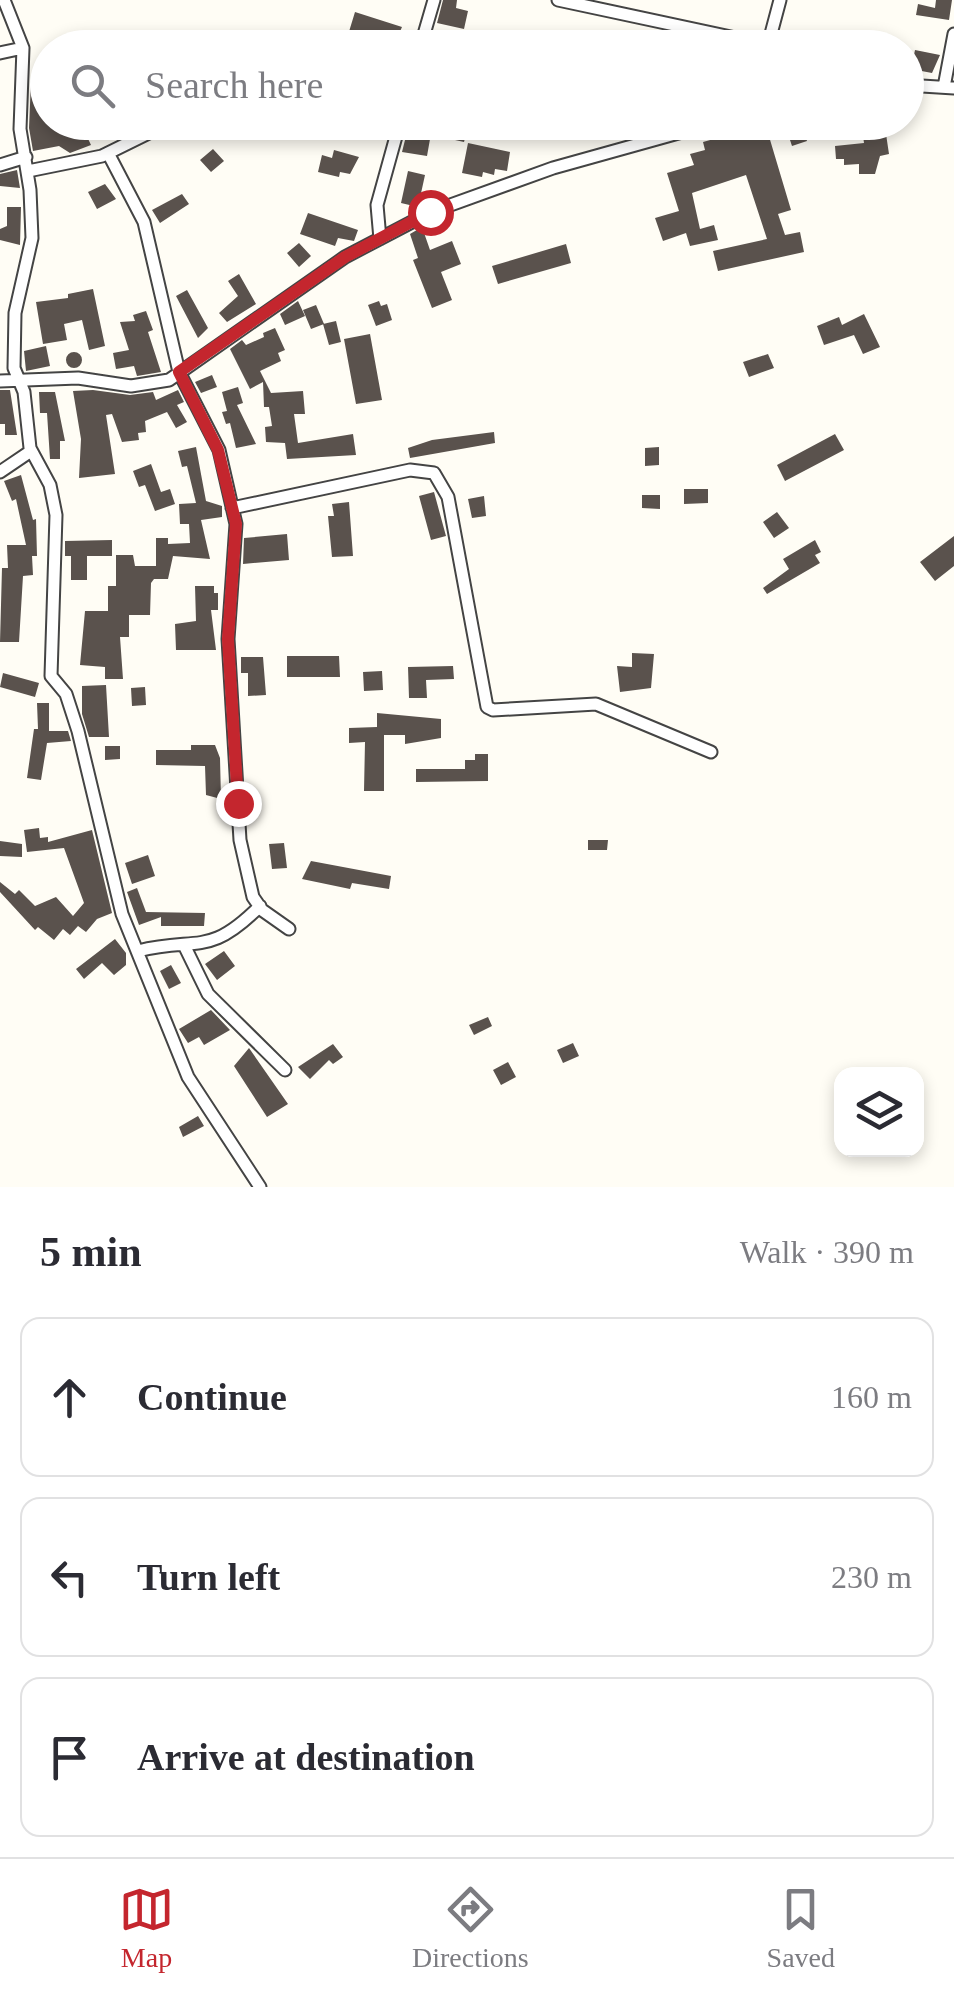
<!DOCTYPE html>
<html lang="en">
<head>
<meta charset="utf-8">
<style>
	body { margin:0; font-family:"Times New Roman",serif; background:#f7f7f7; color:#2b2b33 }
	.controls { position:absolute; right:30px; bottom:30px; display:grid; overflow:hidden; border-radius:20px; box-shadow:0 5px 15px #0003 }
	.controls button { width:90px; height:90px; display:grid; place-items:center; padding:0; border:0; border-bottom:2px solid #e1e1e2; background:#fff; color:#2b2b33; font:50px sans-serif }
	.stop { position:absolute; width:30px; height:30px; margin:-22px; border:8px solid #c4262e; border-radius:50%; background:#fff }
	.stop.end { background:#c4262e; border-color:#fff; box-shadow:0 2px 10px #0008 }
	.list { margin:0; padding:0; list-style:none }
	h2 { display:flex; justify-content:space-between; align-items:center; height:130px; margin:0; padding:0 40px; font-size:42px }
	h2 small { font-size:32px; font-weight:400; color:#7c7c81 }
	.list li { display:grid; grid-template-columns:65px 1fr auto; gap:30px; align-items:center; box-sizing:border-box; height:160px; margin:0 20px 20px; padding:0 20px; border:2px solid #e1e1e2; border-radius:20px }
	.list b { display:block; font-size:38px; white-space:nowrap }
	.list em { font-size:32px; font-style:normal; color:#7c7c81 }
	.icon { flex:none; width:55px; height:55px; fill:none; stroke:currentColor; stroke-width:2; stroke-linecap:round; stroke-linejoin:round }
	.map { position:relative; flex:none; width:954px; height:1187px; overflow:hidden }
	.search { position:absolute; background:#fff; box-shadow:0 5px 15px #0003; left:30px; right:30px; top:30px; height:110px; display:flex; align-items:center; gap:25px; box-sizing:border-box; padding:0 35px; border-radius:55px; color:#7c7c81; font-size:38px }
	.sheet { height:670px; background:#fff }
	nav { display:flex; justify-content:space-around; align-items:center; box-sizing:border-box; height:140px; border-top:2px solid #e1e1e2; background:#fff; font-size:28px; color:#7c7c81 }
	nav a { display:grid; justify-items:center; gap:5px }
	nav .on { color:#c4262e }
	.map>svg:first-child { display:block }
</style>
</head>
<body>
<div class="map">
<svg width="954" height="1187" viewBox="0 0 954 1187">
	<rect width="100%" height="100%" fill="#fffdf5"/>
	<path fill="#5a524d" d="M 443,0 L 457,0 L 456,8 L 468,11 L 464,29 L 437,23 Z
		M 936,0 L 952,0 L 949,20 L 916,15 L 918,4 L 935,8 Z
		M 355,12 L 402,27 L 398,36 L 412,41 L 411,48 L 344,48 Z
		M 915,50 L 940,55 L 932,73 L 911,69 Z
		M 35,80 L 41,102 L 48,99 L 48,122 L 80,122 L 91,145 L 70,153 L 59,146 L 33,151 L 29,128 L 31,81 Z
		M 784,122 L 801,122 L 807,141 L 792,146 Z
		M 861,122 L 878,122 L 878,135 L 886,134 L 889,154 L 880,156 L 875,174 L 859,174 L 859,164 L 844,165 L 844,159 L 836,159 L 835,146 L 864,143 Z
		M 449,123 L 468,127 L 464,142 L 446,138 Z
		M 409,124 L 432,128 L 427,156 L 402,152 Z
		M 746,130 L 749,139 L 768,133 L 791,210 L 778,214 L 785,235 L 800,232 L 804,252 L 718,271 L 713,251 L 767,239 L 746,175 L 692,193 L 700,229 L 714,225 L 718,240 L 690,246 L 686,233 L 663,241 L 655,218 L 679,211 L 667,173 L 694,165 L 690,154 L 705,150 L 703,142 Z
		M 468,143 L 510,152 L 507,171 L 495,169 L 494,175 L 483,172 L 482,177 L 462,173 Z
		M 213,149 L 224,161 L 211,172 L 200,160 Z
		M 334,150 L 359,157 L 350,174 L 340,172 L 339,177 L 318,172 L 322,155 L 332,158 Z
		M 17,170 L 20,188 L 0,186 L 0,174 Z
		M 408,171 L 425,175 L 418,207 L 401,203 Z
		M 105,184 L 116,199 L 97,209 L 88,192 Z
		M 182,194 L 189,204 L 160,223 L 152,210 Z
		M 7,207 L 21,207 L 20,245 L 0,240 L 0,229 L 7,226 Z
		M 308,213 L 358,230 L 354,241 L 338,238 L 335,246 L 300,234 Z
		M 422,227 L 430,250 L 452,241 L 461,264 L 441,272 L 452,300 L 432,308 L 413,260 L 418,258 L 410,234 Z
		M 299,243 L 311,256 L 299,267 L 287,253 Z
		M 566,244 L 571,263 L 498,284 L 492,266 Z
		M 239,274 L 256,304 L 227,322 L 219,313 L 238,296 L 228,281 Z
		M 93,289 L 105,346 L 89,350 L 82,320 L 64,324 L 67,340 L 43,344 L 36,302 L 68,298 L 68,294 Z
		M 187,290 L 208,328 L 198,338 L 176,296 Z
		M 298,301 L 305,316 L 285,325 L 280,314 Z
		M 379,301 L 381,306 L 387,304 L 392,320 L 376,326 L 368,305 Z
		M 316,305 L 324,324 L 311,329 L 303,310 Z
		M 146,311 L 153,330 L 148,332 L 161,372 L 137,376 L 134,366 L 116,369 L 113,353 L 129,350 L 120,322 L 135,321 L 133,315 Z
		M 864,314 L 880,347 L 863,354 L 854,335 L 824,345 L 817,326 L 839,317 L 842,325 Z
		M 336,321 L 341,342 L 329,345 L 323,324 Z
		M 275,328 L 285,350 L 278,353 L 281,361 L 260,371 L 271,393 L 303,391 L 305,414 L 294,414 L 298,443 L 353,434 L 356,455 L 287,459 L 285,443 L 266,442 L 265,427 L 272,426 L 269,407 L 264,407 L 263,382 L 250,389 L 230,349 L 242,340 L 246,345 L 264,337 L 263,333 Z
		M 370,334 L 382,400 L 356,404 L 344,339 Z
		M 46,346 L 50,366 L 26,371 L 24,351 Z
		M66 360a8 8 0 1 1 16 0a8 8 0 1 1-16 0Z
		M 768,354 L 774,368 L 749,377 L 743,362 Z
		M 212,375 L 217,387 L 201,393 L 195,382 Z
		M 238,387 L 243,403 L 237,405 L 256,444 L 236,448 L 230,423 L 226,424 L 222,412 L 227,411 L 222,392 Z
		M 0,390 L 10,390 L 17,435 L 5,435 L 5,424 L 0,424 Z
		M 93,390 L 130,395 L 153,392 L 156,400 L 178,390 L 184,402 L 177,405 L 187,422 L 176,428 L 167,412 L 145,421 L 146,432 L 138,433 L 139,440 L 122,442 L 112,414 L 106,415 L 115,474 L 79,478 L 81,439 L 73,391 Z
		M 39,392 L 55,392 L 65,441 L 60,441 L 60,459 L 50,459 L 47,413 L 40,413 Z
		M 494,432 L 495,443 L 410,458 L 408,448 L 432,440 Z
		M 835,434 L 844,450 L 785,481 L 777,465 Z
		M 196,447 L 206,501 L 222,506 L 222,517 L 201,520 L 210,559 L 173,556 L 168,579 L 154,579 L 151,583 L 150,615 L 129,615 L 129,637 L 120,637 L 123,679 L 105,679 L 105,667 L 80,665 L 85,611 L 108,611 L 108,586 L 116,586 L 116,555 L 133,555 L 135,566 L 156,566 L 156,538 L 168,538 L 168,544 L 190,543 L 189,524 L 180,524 L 179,504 L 196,503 L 187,466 L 182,467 L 178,451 Z
		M 659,447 L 659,465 L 645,466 L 645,448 Z
		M 151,464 L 161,492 L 170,489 L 175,504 L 155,511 L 145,485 L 139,487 L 133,471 Z
		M 21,475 L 33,520 L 36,519 L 37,556 L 32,556 L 33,575 L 23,576 L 19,642 L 0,642 L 2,568 L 8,568 L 7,545 L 26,545 L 16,499 L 12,501 L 4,481 Z
		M 684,489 L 708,489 L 708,503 L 684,504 Z
		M 434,492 L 446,536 L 431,540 L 419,496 Z
		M 642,495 L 660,495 L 660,509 L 642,508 Z
		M 484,496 L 486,516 L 472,518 L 468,499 Z
		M 349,502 L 353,556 L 332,557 L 328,516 L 334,516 L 332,504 Z
		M 777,512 L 789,528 L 774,538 L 763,522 Z
		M 287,534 L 289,560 L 243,564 L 244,538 Z
		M 954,536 L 954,566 L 935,581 L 920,562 Z
		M 112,540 L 112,556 L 87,556 L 87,580 L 71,580 L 71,556 L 65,556 L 65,541 Z
		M 815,540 L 821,552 L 815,555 L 820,563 L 767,594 L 763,588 L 789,569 L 783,559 Z
		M 195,586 L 214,586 L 214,593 L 218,593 L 218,610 L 211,610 L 216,650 L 176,650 L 175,624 L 196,621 Z
		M 632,653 L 654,654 L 651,688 L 620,692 L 617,666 L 632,667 Z
		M 287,656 L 339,656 L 340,677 L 287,677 Z
		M 241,657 L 263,657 L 266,695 L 248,696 L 248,673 L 241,673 Z
		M 453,666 L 454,679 L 426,680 L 427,698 L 409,698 L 408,667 Z
		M 382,671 L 383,690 L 364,691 L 363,672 Z
		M 3,673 L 39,683 L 35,697 L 0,687 Z
		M 106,685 L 109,737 L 89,737 L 82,714 L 82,686 Z
		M 145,687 L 146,705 L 132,706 L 131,688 Z
		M 37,703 L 49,703 L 49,731 L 68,731 L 71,741 L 47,743 L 41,780 L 27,778 L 34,729 L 38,729 Z
		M 377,713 L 441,719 L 441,738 L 405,744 L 405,735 L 384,735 L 384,791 L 364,791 L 365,742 L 349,743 L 349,728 L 377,727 Z
		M 191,745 L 215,745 L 220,758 L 221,799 L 206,795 L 205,766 L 156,765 L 156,750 L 191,750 Z
		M 105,746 L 120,746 L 120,759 L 105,760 Z
		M 475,754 L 488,754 L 488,781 L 416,782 L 416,769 L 465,769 L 465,760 L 475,760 Z
		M 39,828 L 40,838 L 48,837 L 48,842 L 92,830 L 112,913 L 97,919 L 86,932 L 78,926 L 70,935 L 63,929 L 54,940 L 38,927 L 35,930 L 0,892 L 0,882 L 15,894 L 19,890 L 35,906 L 56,897 L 73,916 L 84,903 L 64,848 L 27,852 L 24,830 Z
		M 588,840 L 608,840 L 607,850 L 588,850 Z
		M 0,841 L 22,844 L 22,857 L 0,856 Z
		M 284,843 L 287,868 L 272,869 L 269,844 Z
		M 148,855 L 155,876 L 132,884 L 125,863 Z
		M 311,861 L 391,876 L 389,889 L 352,883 L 350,889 L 302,879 Z
		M 137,888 L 146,912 L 205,913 L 204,926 L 161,926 L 161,917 L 139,925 L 127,892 Z
		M 115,939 L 126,953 L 126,965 L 114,975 L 102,963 L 84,979 L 76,969 Z
		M 224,951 L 235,966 L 217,980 L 205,964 Z
		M 171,965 L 181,983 L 169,989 L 160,971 Z
		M 211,1010 L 230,1030 L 204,1045 L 199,1037 L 188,1043 L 179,1029 Z
		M 488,1017 L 492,1026 L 474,1035 L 469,1025 Z
		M 573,1043 L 579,1056 L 563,1063 L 557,1050 Z
		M 333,1044 L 343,1057 L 333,1064 L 329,1060 L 310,1079 L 298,1067 Z
		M 249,1048 L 288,1104 L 267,1117 L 234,1066 Z
		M 508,1062 L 516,1077 L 501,1085 L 493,1070 Z
		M 198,1116 L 204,1126 L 183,1137 L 179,1127 Z"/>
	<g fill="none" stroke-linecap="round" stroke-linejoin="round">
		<g stroke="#444" stroke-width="15">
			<path id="street" d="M 4,0 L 23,48 L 20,129 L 30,190 L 32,238 L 15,313 L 14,368 L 24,392 L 30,448 L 50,485 L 56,515 L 51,676 L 66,694 L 78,731 L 122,914 L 188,1077 L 260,1187
				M 558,0 L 782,48
				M 768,45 L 780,0
				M 420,48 L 434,0
				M 0,53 L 23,48
				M 906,85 L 954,88
				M 944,87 L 954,34
				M 108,153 L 144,222 L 179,372 L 219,450 L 236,524 L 228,639 L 240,840 L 253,897 L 262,910 L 289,929
				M 0,165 L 26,157
				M 28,171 L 102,156 L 169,123
				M 380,239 L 377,205 L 400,122
				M 0,381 L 78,378 L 131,386 L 169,380 L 345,257 L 431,212 L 553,168 L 718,122
				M 0,472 L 31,451
				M 232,508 L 410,470 L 434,473 L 448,497 L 487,707 L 493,710 L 596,704 L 711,752
				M 184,945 L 208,994 L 285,1070
				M 138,951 C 198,936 208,958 260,906"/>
		</g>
		<use href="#street" stroke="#fff" stroke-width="11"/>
	</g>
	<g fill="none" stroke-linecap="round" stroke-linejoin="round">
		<path stroke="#c4262e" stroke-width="12" d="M 238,803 L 228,639 L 236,524 L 218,450 L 179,372 L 345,257 L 430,212"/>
	</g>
</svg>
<div class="controls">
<button><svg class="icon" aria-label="layers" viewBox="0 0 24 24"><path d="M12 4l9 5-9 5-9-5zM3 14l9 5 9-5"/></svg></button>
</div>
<div class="stop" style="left:430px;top:212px"></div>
<div class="stop end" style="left:238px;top:803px"></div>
<div class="search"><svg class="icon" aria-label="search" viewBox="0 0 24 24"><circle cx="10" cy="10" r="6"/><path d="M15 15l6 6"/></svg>Search here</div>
</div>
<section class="sheet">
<h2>5 min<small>Walk · 390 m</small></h2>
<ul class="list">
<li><svg class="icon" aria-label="ahead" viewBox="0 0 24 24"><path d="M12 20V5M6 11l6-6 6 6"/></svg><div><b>Continue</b></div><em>160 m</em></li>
<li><svg class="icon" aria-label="left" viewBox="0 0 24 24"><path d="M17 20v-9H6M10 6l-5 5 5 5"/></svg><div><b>Turn left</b></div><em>230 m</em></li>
<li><svg class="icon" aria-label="arrive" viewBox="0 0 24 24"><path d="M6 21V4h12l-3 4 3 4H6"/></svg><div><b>Arrive at destination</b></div></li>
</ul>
</section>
<nav>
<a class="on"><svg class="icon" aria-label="map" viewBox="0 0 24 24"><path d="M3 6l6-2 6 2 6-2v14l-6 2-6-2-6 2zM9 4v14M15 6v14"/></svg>Map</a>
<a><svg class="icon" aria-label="directions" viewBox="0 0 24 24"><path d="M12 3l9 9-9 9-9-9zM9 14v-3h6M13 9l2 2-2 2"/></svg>Directions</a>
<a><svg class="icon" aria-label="saved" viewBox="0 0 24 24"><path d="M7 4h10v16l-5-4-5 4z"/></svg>Saved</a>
</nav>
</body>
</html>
